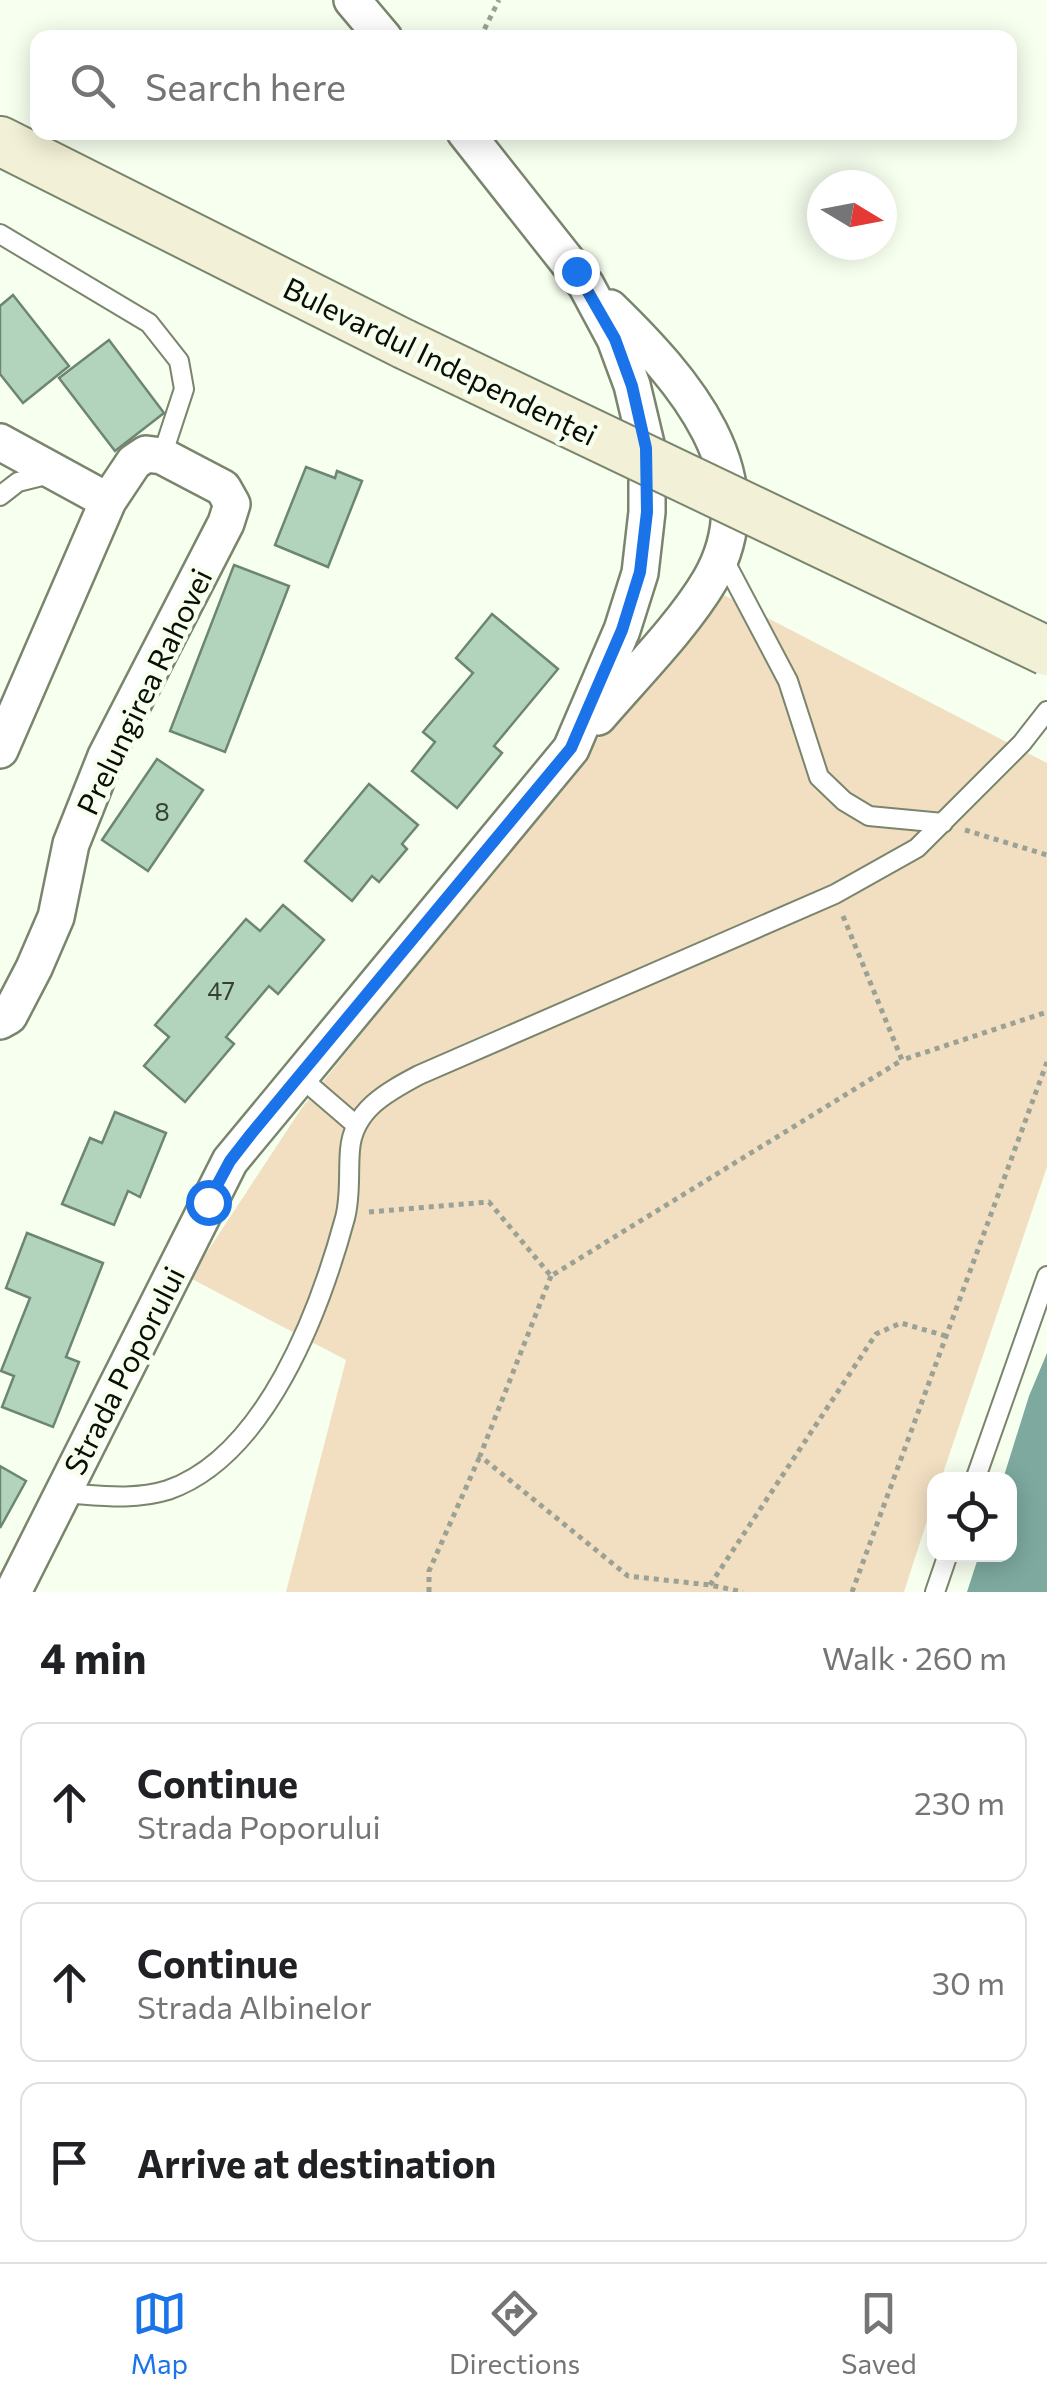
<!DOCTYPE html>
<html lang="en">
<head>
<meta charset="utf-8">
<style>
	body { margin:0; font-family:Commissioner,sans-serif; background:#f2f2f2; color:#202124 }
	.controls { position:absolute; right:30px; bottom:30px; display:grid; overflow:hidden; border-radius:20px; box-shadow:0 5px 25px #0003 }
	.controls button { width:90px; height:90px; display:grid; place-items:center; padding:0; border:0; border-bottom:2px solid #e0e0e0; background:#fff; color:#202124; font:50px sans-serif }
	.compass { position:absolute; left:807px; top:170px; width:90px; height:90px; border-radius:50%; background:#fff; box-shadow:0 5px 25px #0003; rotate:100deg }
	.stop { position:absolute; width:30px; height:30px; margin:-22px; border:8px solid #1a73e8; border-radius:50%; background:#fff }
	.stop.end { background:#1a73e8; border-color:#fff; box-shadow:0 2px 10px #0008 }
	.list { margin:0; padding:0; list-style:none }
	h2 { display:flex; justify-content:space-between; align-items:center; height:130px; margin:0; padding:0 40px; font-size:42px }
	h2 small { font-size:32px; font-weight:400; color:#757577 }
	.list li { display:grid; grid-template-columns:65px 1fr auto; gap:30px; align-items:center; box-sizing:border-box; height:160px; margin:0 20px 20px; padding:0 20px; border:2px solid #e0e0e0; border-radius:20px }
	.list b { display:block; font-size:38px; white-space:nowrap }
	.list p { margin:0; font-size:32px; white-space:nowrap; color:#757577 }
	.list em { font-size:32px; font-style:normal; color:#757577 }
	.icon { flex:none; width:55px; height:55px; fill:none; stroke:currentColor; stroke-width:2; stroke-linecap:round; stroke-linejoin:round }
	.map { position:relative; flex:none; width:1047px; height:1592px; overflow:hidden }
	.search { position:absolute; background:#fff; box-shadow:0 5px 25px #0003; left:30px; right:30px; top:30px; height:110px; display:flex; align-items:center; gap:25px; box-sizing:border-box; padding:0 35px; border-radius:20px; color:#757577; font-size:38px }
	.sheet { height:670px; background:#fff }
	nav { display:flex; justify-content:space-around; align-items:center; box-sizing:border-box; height:140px; border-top:2px solid #e0e0e0; background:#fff; font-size:28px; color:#757577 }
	nav a { display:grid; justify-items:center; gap:5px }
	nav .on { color:#1a73e8 }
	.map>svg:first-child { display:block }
</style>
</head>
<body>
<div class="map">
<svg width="1047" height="1592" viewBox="0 0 1047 1592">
	<rect width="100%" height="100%" fill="#f7ffef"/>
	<path fill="#f2dfc2" d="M 716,591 L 1047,763 L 1047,1167 L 941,1479 L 934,1480 L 934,1499 L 904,1592 L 286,1592 L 346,1360 L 190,1278 L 301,1109 Z"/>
	<path fill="#7da99f" d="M 1047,1353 L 1047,1592 L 967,1592 L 979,1555 L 1010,1554 L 1010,1480 L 1003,1479 L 1029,1396 Z"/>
	<path fill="#b2d4bc" stroke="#6d8674" stroke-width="2.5" d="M 13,295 L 69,366 L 23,403 L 0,374 L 0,306 Z
		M 109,340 L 164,413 L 115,451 L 59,378 Z
		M 306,467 L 335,478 L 337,471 L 362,481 L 328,567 L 275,545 Z
		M 234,565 L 289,586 L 225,752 L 170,731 Z
		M 492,614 L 558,669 L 494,746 L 502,753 L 457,808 L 412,771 L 435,742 L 423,732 L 473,673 L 456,658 Z
		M 157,759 L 203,790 L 148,871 L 102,840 Z
		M 369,784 L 418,825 L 402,844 L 407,849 L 379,882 L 372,876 L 352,901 L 305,861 Z
		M 283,905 L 324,940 L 278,994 L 269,986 L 226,1037 L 234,1044 L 185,1102 L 144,1066 L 169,1037 L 155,1025 L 246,919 L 260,931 Z
		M 115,1112 L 166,1133 L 140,1197 L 128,1191 L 114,1225 L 62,1204 L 90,1138 L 102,1143 Z
		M 27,1233 L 103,1263 L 66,1357 L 79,1362 L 53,1427 L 2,1407 L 14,1376 L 1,1371 L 30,1298 L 6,1288 Z
		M 0,1466 L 26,1481 L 0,1528 Z"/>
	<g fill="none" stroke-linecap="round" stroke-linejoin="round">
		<g stroke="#79856c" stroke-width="22">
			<path id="service" d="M 0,234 L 149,323 L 179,361 L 184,389 L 162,456
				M 0,496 L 18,482 L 50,474
				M 722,556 L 788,681 L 819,777 L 844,801 L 869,816 L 943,823
				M 299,1076 L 356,1125
				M 975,1480 L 1047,1276
				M 62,1493 C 97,1495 133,1501 168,1490 C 266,1456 320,1310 345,1218 C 351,1195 348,1173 350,1150 C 353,1110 387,1092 419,1075 L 835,894 L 917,848 L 1022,743 L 1047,711
				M 935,1592 L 948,1554"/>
		</g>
		<g stroke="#79856c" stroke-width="40">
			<path id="minor" d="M 352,0 L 384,38
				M 0,442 L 108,501
				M 598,717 C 633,676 683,626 710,580 C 770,476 682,378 610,308
				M 0,750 L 108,501 L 134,462 L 146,454 L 162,456 L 223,488 L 232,504 L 226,523 L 106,756 L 71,844 L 56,917 L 34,968 L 9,1016 L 0,1021
				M 13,1592 L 230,1161 L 571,749 L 622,630 L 640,573 L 647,512 L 647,448 L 632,385 L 615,339 L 586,285 L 465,132"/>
		</g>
		<g stroke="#79856c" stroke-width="52">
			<path id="secondary" d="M 0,141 L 404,344"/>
		</g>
		<path stroke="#9ba295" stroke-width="5" stroke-dasharray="5 5" stroke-linecap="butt" d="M 480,38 L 499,0
			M 965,830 L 1047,855
			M 843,916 L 902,1060 L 1047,1012
			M 369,1212 L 489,1202 L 551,1276 L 902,1060
			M 551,1276 L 480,1456 L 628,1576 L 710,1585 L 743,1592
			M 710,1585 L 876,1334 L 901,1323 L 946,1336
			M 429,1592 L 429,1571 L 480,1456
			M 852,1592 L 1047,1062"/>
		<use href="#service" stroke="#fff" stroke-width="18"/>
		<use href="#minor" stroke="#fff" stroke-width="35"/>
		<use href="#secondary" stroke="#f2f0d6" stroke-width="48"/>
		<g stroke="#79856c" stroke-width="52" stroke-linecap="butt">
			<path id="secondary-bridge" d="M 404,344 L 1047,651"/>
		</g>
		<use href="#secondary-bridge" stroke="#f2f0d6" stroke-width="48"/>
	</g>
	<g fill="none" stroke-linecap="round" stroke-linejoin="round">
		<path stroke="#1a73e8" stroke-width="12" d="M 208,1202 L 230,1161 L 251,1134 L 571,748 L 622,630 L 640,572 L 647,512 L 646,448 L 632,386 L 615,339 L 576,271"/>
	</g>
	<g text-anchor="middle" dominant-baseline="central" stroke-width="9" stroke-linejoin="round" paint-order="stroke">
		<g font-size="25" fill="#344034">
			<text x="162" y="811">8</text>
			<text x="221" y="990">47</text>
		</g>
		<g font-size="30" fill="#0a0e06" stroke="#f7ffef">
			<text transform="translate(441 360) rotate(26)">Bulevardul Independenței</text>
			<text transform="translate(143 691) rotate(-64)">Prelungirea Rahovei</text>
			<text transform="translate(123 1370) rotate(-63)">Strada Poporului</text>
		</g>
	</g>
</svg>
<div class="controls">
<button><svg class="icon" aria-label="locate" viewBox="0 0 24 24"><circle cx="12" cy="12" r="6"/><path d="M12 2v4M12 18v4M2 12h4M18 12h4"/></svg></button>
</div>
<svg class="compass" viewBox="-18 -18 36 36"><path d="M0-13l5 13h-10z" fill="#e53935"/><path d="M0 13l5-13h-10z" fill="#757577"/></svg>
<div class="stop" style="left:208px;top:1202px"></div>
<div class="stop end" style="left:576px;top:271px"></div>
<div class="search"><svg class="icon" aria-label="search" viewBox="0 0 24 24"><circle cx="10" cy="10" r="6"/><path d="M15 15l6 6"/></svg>Search here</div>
</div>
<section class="sheet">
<h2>4 min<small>Walk · 260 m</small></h2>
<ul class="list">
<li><svg class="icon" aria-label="ahead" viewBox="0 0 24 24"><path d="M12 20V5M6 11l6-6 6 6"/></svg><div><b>Continue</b><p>Strada Poporului</p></div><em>230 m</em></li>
<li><svg class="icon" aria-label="ahead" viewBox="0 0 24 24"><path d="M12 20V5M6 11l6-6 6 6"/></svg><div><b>Continue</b><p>Strada Albinelor</p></div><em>30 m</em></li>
<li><svg class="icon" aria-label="arrive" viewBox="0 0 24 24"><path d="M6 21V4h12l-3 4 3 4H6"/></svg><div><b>Arrive at destination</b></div></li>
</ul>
</section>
<nav>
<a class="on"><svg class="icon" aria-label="map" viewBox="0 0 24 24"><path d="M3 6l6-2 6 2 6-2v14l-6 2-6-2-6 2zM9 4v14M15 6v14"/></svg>Map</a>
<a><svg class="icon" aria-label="directions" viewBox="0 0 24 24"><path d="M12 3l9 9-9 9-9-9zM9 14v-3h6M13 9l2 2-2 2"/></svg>Directions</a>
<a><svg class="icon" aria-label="saved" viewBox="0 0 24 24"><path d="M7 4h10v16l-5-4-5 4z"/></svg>Saved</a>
</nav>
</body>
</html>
